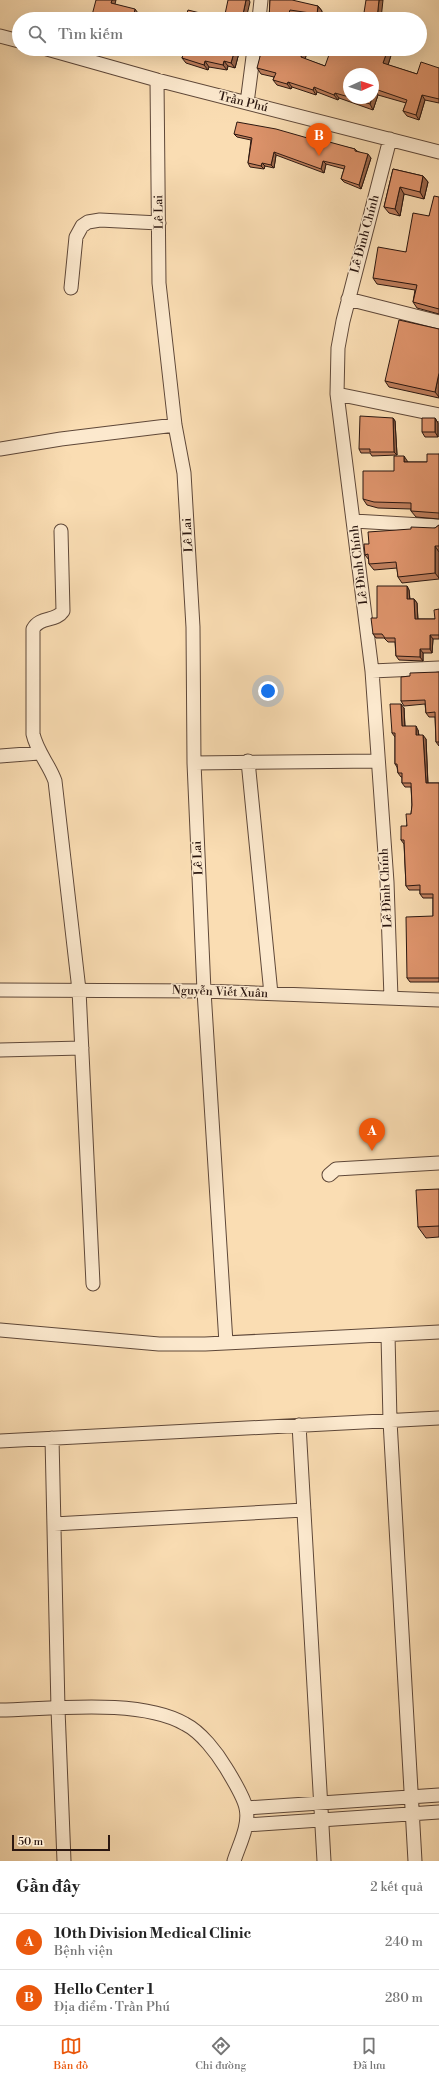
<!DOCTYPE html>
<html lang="vi">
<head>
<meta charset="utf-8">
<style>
	body { margin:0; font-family:"Libre Bodoni",serif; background:#f6f6f6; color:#222 }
	.compass { position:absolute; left:343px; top:68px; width:36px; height:36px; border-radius:50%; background:#fff; box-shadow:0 4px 16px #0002; rotate:87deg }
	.scale { position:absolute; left:12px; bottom:10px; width:98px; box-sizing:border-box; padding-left:4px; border:2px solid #2b1710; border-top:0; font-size:11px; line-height:14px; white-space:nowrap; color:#2b1710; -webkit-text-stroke:3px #fce9ce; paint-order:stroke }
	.you { position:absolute; left:268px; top:691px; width:14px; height:14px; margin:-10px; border:3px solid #fff; border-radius:50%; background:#1a73e8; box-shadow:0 0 0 6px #1a73e833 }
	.badge { display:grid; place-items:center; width:26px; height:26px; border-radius:50%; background:#ea580c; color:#fff; font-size:13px; font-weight:700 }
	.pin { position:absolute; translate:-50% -33px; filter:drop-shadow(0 1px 2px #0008) }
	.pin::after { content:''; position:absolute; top:21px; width:14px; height:12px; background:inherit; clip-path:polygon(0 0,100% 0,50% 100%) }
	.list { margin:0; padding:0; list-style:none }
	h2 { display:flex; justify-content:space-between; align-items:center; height:52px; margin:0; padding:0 16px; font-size:17px }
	h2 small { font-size:13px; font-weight:400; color:#767676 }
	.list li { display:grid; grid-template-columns:26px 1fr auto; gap:12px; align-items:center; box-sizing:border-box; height:56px; padding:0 16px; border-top:1px solid #e0e0e0 }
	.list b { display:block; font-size:15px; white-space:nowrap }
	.list p { margin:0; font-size:13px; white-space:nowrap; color:#767676 }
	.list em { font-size:13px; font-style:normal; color:#767676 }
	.icon { flex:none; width:22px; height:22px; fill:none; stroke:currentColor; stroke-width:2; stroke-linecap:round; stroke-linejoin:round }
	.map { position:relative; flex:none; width:439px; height:1861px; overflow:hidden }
	.search { position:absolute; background:#fff; box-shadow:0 4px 16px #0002; left:12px; right:12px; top:12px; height:44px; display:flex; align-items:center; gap:10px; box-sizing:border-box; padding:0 14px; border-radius:22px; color:#767676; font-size:15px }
	.sheet { height:164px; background:#fff }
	nav { display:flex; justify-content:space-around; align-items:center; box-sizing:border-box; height:56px; border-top:1px solid #e0e0e0; background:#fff; font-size:11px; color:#767676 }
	nav a { display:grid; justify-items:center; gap:2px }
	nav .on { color:#ea580c }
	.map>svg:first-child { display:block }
</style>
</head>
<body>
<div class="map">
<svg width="439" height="1861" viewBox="0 0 439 1861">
	<rect width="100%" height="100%" fill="#faddb3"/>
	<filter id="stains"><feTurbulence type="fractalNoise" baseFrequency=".005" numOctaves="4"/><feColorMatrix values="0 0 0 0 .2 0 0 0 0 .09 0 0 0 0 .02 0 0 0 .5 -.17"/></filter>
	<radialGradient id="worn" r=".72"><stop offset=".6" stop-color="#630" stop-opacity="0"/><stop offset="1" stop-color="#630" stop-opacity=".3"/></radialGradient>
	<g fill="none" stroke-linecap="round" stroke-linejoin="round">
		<g stroke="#5f4839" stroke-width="15">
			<path id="minor" d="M 259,19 L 261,0
				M 0,36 L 19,41
				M 47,49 L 157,80 L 439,152
				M 157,80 L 159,283 L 175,425 L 184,473 L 193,627 L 194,763 L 204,991 L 226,1343
				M 247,103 L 254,49
				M 390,139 L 343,321 L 338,348 L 337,394 L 372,671 L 387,882 L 391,998
				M 71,288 L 76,237 L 82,226 L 88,222 L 100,220 L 159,223
				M 348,299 L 439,322
				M 337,394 L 439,415
				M 0,449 L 61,439 L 175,425
				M 354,521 L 439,526
				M 61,531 L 63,611 C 56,622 40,616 33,629 L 33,734 C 37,752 49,764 55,781 L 79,990 L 93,1284
				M 372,671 L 439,668
				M 0,756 L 39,753
				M 248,761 L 271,994
				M 194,763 L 378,761
				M 0,990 L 204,991 L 439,1000
				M 0,1050 L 82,1048
				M 329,1175 L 336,1169 L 439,1163
				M 0,1330 L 159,1344 L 205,1344 L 439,1332
				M 388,1335 L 390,1421 L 415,1861
				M 299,1425 L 324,1861
				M 52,1438 L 58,1709 L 64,1861
				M 0,1441 L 439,1418
				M 54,1524 L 304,1510
				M 0,1710 C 52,1709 140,1698 185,1724 C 201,1732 217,1753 226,1768 C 232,1778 244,1797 246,1808 C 250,1825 239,1845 234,1861
				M 246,1808 L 439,1795
				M 246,1825 L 439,1812"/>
		</g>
		<use href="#minor" stroke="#fce9ce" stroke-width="13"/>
	</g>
	<path fill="#be7e5c" stroke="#2b1710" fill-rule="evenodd" d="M 270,0 L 318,6 L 322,11 L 320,19 L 296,15 L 269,19 Z
		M 185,49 L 240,49 L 235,68 L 228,66 L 227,70 L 209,67 L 208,70 L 186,63 L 182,58 Z
		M 308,49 L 305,59 L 325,66 L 393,49 L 388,65 L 417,74 L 439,68 L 439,103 L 425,100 L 419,120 L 407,116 L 403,111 L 406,103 L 378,95 L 373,110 L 339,98 L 338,100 L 317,92 L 316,95 L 292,87 L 291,89 L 277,85 L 273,80 L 274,77 L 261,74 L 257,68 ZM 349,74 L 373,98 L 349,98 Z
		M 234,134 L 311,139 L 355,149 L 357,151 L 371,158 L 361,189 L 344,182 L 341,179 L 344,169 L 326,164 L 324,173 L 276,155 L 274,168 L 265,166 L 264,169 L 250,167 L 248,163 L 251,140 L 237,137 Z
		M 393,169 L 423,176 L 428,182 L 424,199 L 404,194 L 400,216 L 389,213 L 384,207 Z
		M 439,197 L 439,314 L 417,308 L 413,302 L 415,290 L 377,284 L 373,278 L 406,252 L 429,216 Z
		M 439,329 L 439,398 L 389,387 L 385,381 Z
		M 393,418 L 395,421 L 397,455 L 372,456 L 370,453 L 361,453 L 359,449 Z
		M 435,418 L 438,423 L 438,437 L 425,437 L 422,432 Z
		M 439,454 L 439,519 L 416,517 L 411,511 L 411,509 L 378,508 L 367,505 L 363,499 L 394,471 L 408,462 L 427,462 Z
		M 439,525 L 439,579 L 402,583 L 398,577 L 397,568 L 374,570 L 369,564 L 369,560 L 365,555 L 369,544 L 435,528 Z
		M 407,586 L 409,590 L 410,599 L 414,599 L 417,603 L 418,619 L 435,619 L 439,609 L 439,639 L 433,639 L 432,653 L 423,653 L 423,661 L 399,660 L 396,656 L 395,642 L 388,642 L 384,638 L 376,638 L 373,634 L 377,618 Z
		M 439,672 L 439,746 L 436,742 L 435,717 L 429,717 L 426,713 L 425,704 L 404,706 L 401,701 L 410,676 Z
		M 404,708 L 405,726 L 418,730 L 419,735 L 426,739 L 428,783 L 439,783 L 439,982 L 410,982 L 407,978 L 433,916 L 433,898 L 423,898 L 420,894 L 420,890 L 409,890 L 406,886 L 404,844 L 401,840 L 411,814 L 412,805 L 411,787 L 405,787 L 402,783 L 402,777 L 401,777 L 398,773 L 397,767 L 395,764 L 395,737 L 392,733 Z
		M 439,1189 L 439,1237 L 426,1238 L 418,1227 Z"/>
	<path fill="#9b674b" stroke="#2b1710" d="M 112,0 L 116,0 L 114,8 L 111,3 Z
		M 246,0 L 249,0 L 250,2 L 246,19 L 242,19 Z
		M 379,0 L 383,0 L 381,19 L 377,19 Z
		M 318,6 L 322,11 L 320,19 L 317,14 Z
		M 135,9 L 138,13 L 137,19 L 133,19 Z
		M 204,14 L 207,19 L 202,19 Z
		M 235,49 L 240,49 L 235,68 L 231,63 Z
		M 303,49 L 308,49 L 304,63 L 301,57 Z
		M 388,49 L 393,49 L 387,68 L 383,63 Z
		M 205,61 L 209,67 L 208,70 L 204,65 Z
		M 224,61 L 228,66 L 227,70 L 223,65 Z
		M 288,82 L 292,87 L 291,89 L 287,84 Z
		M 314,87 L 317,92 L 316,95 L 313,90 Z
		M 375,89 L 378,95 L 373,110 L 370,104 L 372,98 L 373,98 L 373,94 Z
		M 335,93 L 339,98 L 338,100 L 334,95 Z
		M 422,95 L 425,100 L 419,120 L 416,115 Z
		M 274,152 L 276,155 L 274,168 L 271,165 Z
		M 368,154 L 371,158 L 361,189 L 359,185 Z
		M 323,161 L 326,164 L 324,173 L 321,169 Z
		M 262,163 L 265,166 L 264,169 L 261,166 Z
		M 423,176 L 428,182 L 424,199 L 420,192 Z
		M 400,187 L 404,194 L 400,216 L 395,209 Z
		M 439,373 L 439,397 L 435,392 Z
		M 393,418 L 395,421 L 397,455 L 394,452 Z
		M 435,418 L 438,423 L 438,437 L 435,432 Z
		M 404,456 L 408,462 L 404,462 Z
		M 435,546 L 439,552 L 439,578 L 435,573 Z
		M 407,586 L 409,590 L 410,603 L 407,599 Z
		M 414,599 L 417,603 L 418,623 L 415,619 Z
		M 430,635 L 433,639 L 432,653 L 430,649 Z
		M 420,649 L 423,653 L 423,661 L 420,657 Z
		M 401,704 L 404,708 L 405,730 L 402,726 Z
		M 416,726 L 418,730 L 419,739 L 416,735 Z
		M 423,735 L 426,739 L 428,787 L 426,783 Z"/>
	<path fill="#dd936b" stroke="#2b1710" d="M 96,0 L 112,0 L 111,3 L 135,9 L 133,19 L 91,19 Z
		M 228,0 L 246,0 L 242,19 L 224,19 Z
		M 270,0 L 292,0 L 318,6 L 317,14 L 290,10 L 289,13 L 305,19 L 269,19 Z
		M 366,0 L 379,0 L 377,19 L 363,19 Z
		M 188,10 L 204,14 L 202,19 L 185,19 Z
		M 185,49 L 235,49 L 231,63 L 224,61 L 223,65 L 205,61 L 204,65 L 182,58 Z
		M 262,49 L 303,49 L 301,57 L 325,66 L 331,49 L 388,49 L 383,63 L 417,74 L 421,62 L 439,68 L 439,99 L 422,95 L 416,115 L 403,111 L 407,100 L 375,89 L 373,94 L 373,74 L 349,74 L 349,97 L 335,93 L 334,95 L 314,87 L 313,90 L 288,82 L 287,84 L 273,80 L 276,73 L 257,68 Z
		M 351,98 L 372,98 L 370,104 Z
		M 237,122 L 276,129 L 311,139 L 311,137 L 355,149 L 355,151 L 368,154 L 359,185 L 341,179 L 345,166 L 323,161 L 321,169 L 274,152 L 271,165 L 262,163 L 261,166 L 248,163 L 252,138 L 234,134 Z
		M 393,169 L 423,176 L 420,192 L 400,187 L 395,209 L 384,207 Z
		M 434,196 L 439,197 L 439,309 L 413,302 L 417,285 L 373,278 L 378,247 L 406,252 L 413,213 L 429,216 Z
		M 399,320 L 439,329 L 439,373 L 435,392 L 385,381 Z
		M 360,416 L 393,418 L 394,452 L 370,452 L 370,449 L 359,449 Z
		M 422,418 L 435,418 L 435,432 L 422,432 Z
		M 427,454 L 439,454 L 439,513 L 411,511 L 411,503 L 374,502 L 363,499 L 363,471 L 394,471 L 394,456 L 404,456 L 404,462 L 427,462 Z
		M 439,525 L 439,546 L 435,546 L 435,573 L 398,577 L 396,562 L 369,564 L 368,554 L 365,555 L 364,544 L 369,544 L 368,532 L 411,529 L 411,527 L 435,528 Z
		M 377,586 L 407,586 L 407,599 L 414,599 L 415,619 L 435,619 L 434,610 L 439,609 L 439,635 L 430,635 L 430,649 L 420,649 L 420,657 L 396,656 L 395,638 L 385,638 L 382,634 L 373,634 L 371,618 L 377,618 Z
		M 439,672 L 439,742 L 436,742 L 435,712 L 426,713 L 425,700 L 401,701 L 401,677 L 410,676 L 410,673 Z
		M 390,704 L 401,704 L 402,726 L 416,726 L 416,735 L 423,735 L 426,783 L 439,783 L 439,978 L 407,978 L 406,917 L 433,916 L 433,894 L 420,894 L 420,885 L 406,886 L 404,840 L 401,840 L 401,826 L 407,826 L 406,814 L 411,814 L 412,805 L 411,783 L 402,783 L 402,773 L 398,773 L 397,764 L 395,764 L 395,733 L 392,733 Z
		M 439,1189 L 439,1226 L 418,1227 L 416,1190 Z"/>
	<g text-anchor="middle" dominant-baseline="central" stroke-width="3" stroke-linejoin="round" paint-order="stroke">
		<g font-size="12" fill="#2b1710" stroke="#fce9ce">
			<text transform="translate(243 102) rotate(14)">Trần Phú</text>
			<text transform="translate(159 212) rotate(-91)">Lê Lai</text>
			<text transform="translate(365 234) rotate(-75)">Lê Đình Chính</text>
			<text transform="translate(188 535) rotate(-93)">Lê Lai</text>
			<text transform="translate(359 565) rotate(-97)">Lê Đình Chính</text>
			<text transform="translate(198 858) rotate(-93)">Lê Lai</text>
			<text transform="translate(386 888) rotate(-93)">Lê Đình Chính</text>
			<text transform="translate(220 992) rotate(2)">Nguyễn Viết Xuân</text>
		</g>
	</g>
	<rect width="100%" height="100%" filter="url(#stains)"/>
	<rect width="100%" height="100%" fill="url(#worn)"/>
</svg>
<svg class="compass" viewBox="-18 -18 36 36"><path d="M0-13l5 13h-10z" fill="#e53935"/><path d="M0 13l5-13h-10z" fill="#767676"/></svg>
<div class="scale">50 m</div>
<div class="you"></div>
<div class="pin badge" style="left:372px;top:1151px">A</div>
<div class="pin badge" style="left:319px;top:156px">B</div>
<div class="search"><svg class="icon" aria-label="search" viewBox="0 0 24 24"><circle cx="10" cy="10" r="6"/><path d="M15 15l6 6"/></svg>Tìm kiếm</div>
</div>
<section class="sheet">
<h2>Gần đây<small>2 kết quả</small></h2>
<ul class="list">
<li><span class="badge">A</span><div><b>10th Division Medical Clinic</b><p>Bệnh viện</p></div><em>240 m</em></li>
<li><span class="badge">B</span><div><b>Hello Center 1</b><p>Địa điểm · Trần Phú</p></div><em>280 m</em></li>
</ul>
</section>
<nav>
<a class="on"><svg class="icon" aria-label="map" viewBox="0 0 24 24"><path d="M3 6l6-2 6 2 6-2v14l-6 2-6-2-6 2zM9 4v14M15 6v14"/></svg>Bản đồ</a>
<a><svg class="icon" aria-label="directions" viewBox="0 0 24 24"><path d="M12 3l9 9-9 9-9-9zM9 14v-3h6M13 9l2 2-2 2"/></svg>Chỉ đường</a>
<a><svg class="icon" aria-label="saved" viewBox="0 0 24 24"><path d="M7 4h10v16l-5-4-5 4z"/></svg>Đã lưu</a>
</nav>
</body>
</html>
